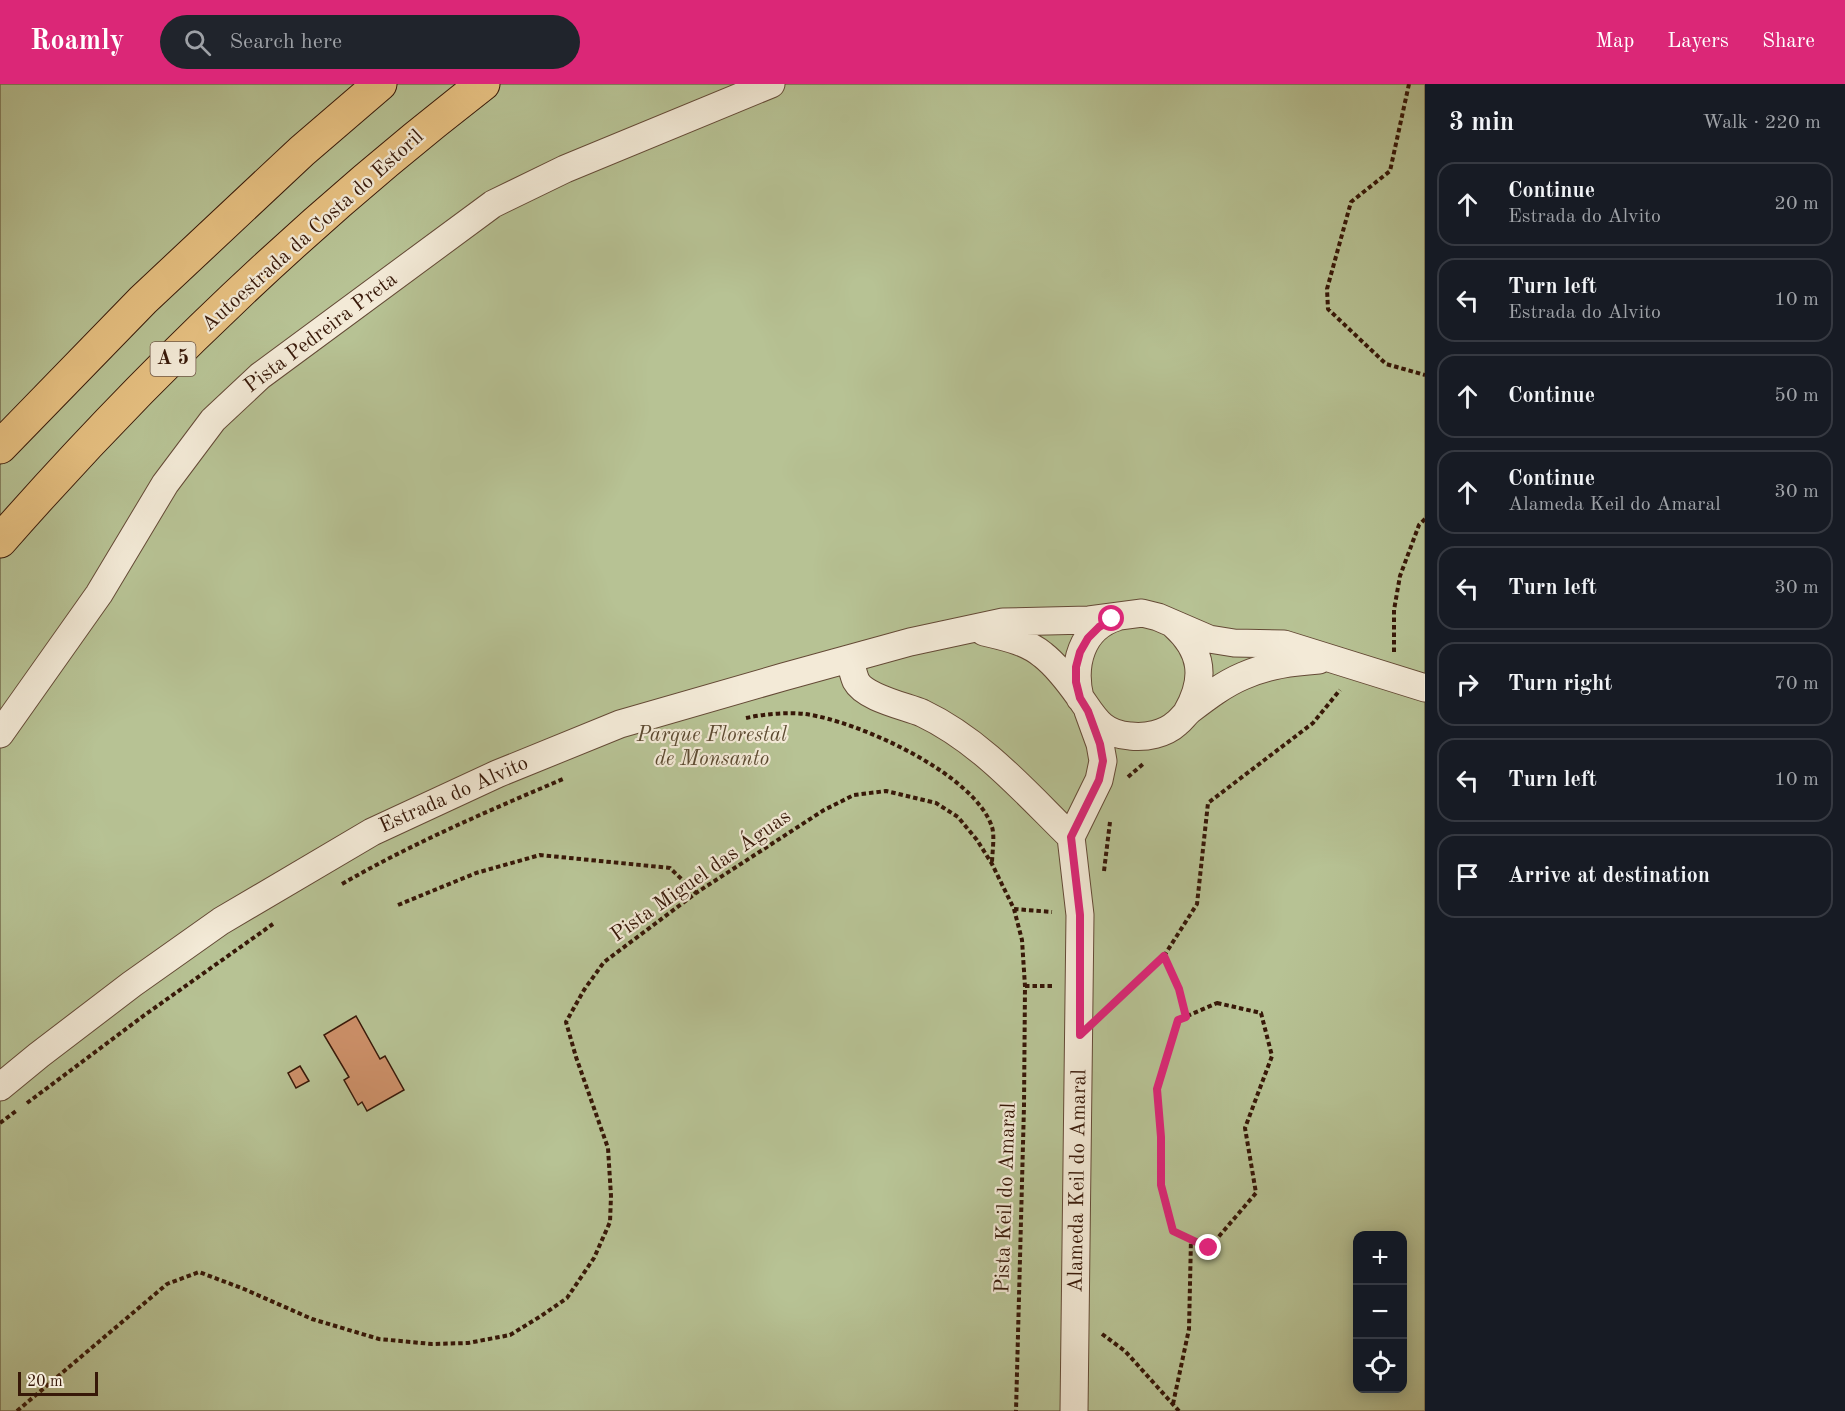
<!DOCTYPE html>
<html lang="en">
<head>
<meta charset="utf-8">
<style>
	body { margin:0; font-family:"Old Standard TT",serif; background:#20242c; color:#f1f3f6 }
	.controls { position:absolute; right:18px; bottom:18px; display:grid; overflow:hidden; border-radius:12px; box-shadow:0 3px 15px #0003 }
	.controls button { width:54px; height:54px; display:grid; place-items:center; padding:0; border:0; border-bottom:2px solid #363941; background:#171b24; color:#f1f3f6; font:30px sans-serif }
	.scale { position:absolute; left:18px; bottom:15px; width:80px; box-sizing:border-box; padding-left:6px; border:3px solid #371808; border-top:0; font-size:16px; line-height:21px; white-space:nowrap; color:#371808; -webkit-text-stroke:4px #f3ead7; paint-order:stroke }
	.stop { position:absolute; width:18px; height:18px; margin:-14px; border:4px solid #db2777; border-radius:50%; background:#fff }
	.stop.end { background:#db2777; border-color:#fff; box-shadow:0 2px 6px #0008 }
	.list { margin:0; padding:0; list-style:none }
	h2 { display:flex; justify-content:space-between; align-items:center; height:78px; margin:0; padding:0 24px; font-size:26px }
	h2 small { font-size:20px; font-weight:400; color:#9ea1a6 }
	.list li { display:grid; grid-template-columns:39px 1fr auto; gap:18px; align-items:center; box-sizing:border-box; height:84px; margin:0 12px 12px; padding:0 12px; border:2px solid #363941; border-radius:18px }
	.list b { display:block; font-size:22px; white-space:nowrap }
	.list p { margin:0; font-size:20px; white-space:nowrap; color:#9ea1a6 }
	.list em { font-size:20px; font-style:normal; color:#9ea1a6 }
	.icon { flex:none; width:33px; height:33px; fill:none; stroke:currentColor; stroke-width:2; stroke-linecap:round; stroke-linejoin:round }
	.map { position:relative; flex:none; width:1425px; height:1327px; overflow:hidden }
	header { display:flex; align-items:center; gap:36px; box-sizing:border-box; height:84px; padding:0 30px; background:#db2777; color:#fff }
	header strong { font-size:28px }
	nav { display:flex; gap:33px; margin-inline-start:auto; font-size:21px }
	.search { width:420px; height:54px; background:#20242c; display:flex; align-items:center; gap:15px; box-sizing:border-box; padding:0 21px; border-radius:33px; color:#9ea1a6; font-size:22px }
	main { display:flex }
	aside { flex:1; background:#171b24 }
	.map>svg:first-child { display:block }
</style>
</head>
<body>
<header>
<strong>Roamly</strong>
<div class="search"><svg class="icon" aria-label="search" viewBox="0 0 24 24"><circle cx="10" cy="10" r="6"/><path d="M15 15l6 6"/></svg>Search here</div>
<nav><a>Map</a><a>Layers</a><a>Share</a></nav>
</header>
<main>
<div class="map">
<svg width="1425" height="1327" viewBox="0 0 1425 1327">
	<rect width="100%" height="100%" fill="#eddfc2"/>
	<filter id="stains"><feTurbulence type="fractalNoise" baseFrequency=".00333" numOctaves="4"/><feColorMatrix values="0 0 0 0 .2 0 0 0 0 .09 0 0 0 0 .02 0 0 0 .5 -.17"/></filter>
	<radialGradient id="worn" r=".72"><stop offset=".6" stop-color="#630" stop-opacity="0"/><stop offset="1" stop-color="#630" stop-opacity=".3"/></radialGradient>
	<path fill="#b7c294" stroke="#776d4e" stroke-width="1.5" fill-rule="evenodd" d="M 0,0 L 1425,0 L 1425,1327 L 0,1327 ZM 1358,1152 L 1402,1152 L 1402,1304 L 1358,1304 Z"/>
	<path fill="#cd9069" stroke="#371808" stroke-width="1.5" d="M 356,932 L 380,975 L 385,972 L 404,1006 L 367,1027 L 362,1018 L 358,1021 L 344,996 L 349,993 L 324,951 Z
		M 300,982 L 309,997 L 296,1004 L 288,989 Z"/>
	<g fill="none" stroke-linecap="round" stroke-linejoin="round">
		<g stroke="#644a36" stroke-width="29">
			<path id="minor" d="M 1174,541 C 1203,567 1206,595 1187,628
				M 984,548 C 1005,553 1026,557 1043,571 C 1057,582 1069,598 1079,612 C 1094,633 1101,650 1130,652 C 1146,654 1165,650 1177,639 C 1182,635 1185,630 1190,626 C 1207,613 1224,600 1243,592 C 1268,581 1292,578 1319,576
				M 849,575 C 852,582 853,590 856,597 C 865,614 905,622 922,629 C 981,657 1025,708 1071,753
				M 1080,614 C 1072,581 1081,544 1117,533
				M 0,650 L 99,510 L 165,400 L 213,336 L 260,292 L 493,120 L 565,85 L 771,0
				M 0,1003 L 39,971 L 132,900 L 221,837 L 372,748 L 497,690 L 620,640 L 783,593 L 910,558 L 1003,538 L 1089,536 L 1142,529 L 1158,533 L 1209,555 L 1234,559 L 1284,560 L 1425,604
				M 1074,1327 L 1080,831 L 1071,753 L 1099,696 L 1103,677 L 1100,660 L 1088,627"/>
		</g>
		<g stroke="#371808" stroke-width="35">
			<path id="highway" d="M 0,363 L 143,216 L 302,67 L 380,0
				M 0,457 C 145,292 310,134 483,0"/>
		</g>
		<path stroke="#371808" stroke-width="4" stroke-dasharray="4.5 3" stroke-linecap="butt" d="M 1409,0 L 1390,87 L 1351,118 L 1327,205 L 1328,225 L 1386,280 L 1425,291
			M 1394,568 L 1394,526 L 1400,492 L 1419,441 L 1425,435
			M 746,634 C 764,630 787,628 805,630 C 858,637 975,690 992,743 C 995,753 992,769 992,780
			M 1128,693 L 1143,680
			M 1104,787 L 1110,738
			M 342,800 C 413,759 488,727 563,695
			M 398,821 L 476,789 L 540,771 L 670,784 L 696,809
			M 1014,825 L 1052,828
			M 1164,872 L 1197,820 L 1208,719 L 1313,639 L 1340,606
			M 1025,902 L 1054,902
			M 1217,919 L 1261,929 L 1272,972 L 1245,1044 L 1256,1109 L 1209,1164 L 1173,1147 L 1161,1100 L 1161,1053 L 1157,1005 L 1178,936 Z
			M 1105,927 L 1164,872 L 1179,905 L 1186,932
			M 27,1019 L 146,930 L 273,840
			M 0,1039 L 16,1027
			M 1102,1250 L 1125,1267 L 1179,1327
			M 1173,1320 L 1189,1245 L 1191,1155
			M 17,1327 L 167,1200 L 199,1188 L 244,1205 L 312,1235 L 379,1255 L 432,1260 L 468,1259 L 510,1251 L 541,1232 L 567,1214 L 594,1174 L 610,1138 L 611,1112 L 608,1064 L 576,973 L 566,938 L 584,906 L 604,878 L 696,809 L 824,726 L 854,711 L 886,707 L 936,719 L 958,733 L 977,756 L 992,780 L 1014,825 L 1022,856 L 1025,902 L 1024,1022 L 1016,1327"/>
		<use href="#minor" stroke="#f3ead7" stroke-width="27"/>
		<use href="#highway" stroke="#e6c081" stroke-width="33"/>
	</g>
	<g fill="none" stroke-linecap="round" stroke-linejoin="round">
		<path stroke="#db2777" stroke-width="8" d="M 1112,535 L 1099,543 L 1088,554 L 1080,568 L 1076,583 L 1076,598 L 1080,614 L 1088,627 L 1100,660 L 1103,677 L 1099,696 L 1071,753 L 1080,831 L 1080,951 L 1164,872 L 1179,905 L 1186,933 L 1178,936 L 1157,1005 L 1161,1053 L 1161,1101 L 1173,1147 L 1209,1164"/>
	</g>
	<g text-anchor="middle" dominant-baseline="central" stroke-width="4.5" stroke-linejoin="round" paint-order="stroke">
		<rect fill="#f3ead7" stroke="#6f5746" stroke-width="1.5" x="150.5" y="258" width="45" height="34" rx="4.5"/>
		<g font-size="20" font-weight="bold" fill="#371808">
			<text x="173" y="275">A 5</text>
		</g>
		<g font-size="21" fill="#371808" stroke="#f3ead7">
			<text transform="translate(313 147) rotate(-42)">Autoestrada da Costa do Estoril</text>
			<text transform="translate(321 249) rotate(-37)">Pista Pedreira Preta</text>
			<text transform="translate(454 711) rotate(-24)">Estrada do Alvito</text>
			<text transform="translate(701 792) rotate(-35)">Pista Miguel das Águas</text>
			<text transform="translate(1078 1097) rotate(-89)">Alameda Keil do Amaral</text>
			<text transform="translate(1006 1114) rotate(-88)">Pista Keil do Amaral</text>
		</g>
		<g font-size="21" font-style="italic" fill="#5d4b32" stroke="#f3ead7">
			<text x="712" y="651">Parque Florestal<tspan x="712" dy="24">de Monsanto</tspan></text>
		</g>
	</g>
	<rect width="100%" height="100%" filter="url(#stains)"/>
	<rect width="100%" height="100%" fill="url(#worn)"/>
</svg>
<div class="controls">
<button>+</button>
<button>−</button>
<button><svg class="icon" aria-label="locate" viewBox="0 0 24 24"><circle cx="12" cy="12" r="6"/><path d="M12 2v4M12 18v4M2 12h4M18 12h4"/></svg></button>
</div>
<div class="scale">20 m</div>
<div class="stop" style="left:1112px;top:535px"></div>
<div class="stop end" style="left:1209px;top:1164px"></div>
</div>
<aside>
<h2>3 min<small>Walk · 220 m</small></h2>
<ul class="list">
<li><svg class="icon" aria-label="ahead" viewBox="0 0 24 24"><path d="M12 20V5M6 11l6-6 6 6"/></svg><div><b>Continue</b><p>Estrada do Alvito</p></div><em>20 m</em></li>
<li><svg class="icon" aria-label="left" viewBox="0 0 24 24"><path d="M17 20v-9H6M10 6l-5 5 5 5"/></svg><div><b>Turn left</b><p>Estrada do Alvito</p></div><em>10 m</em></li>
<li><svg class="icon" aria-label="ahead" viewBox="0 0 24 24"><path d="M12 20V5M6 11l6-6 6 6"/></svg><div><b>Continue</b></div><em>50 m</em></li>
<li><svg class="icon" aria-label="ahead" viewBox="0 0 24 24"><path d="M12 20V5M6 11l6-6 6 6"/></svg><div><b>Continue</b><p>Alameda Keil do Amaral</p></div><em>30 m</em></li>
<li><svg class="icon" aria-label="left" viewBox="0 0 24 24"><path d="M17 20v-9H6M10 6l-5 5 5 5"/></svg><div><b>Turn left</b></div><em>30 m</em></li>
<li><svg class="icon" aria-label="right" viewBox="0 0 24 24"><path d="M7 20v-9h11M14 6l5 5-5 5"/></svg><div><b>Turn right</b></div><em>70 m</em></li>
<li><svg class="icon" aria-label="left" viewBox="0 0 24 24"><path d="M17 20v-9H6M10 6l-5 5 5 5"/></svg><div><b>Turn left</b></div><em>10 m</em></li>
<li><svg class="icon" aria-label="arrive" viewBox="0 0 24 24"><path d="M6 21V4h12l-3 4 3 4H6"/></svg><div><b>Arrive at destination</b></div></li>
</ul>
</aside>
</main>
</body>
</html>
